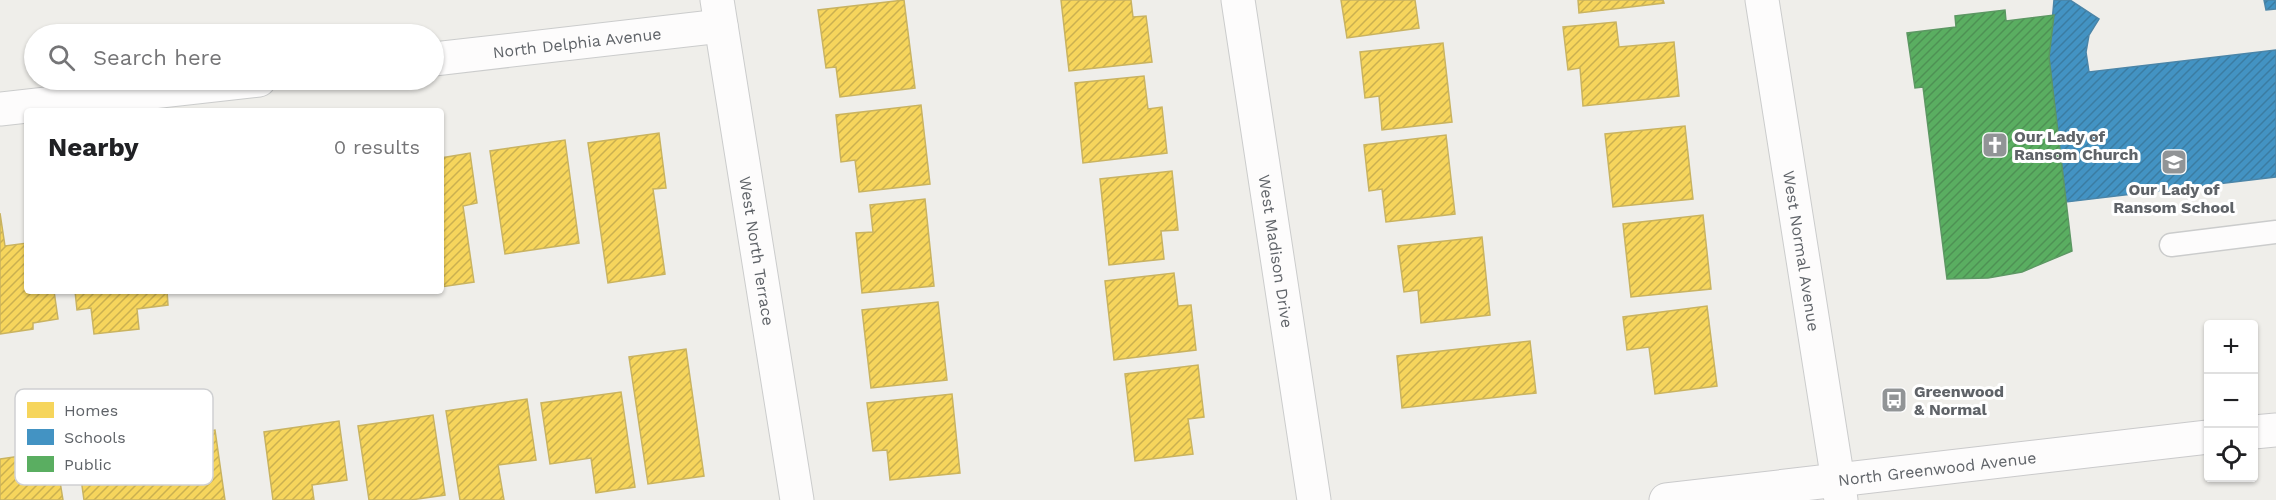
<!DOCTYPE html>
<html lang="en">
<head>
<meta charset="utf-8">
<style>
	body { margin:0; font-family:"Work Sans",sans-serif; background:#f2f2f2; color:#202124 }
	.controls { position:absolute; right:18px; bottom:18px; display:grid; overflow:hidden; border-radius:6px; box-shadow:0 2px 4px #0004 }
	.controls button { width:54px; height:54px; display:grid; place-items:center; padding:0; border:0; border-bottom:2px solid #e0e0e0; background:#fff; color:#202124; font:30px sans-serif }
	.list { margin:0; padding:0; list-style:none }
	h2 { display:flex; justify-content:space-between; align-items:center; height:78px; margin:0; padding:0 24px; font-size:26px }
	h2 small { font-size:20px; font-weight:400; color:#757577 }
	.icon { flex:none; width:33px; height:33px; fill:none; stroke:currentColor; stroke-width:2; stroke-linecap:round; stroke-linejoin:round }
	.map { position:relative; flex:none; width:2276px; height:500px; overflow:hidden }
	.search { position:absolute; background:#fff; box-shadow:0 2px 4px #0004; left:24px; top:24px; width:420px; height:66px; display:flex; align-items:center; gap:15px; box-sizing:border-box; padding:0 21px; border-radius:33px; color:#757577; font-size:22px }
	.panel { position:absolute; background:#fff; box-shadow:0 2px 4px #0004; left:24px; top:108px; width:420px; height:186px; border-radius:6px }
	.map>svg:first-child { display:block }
</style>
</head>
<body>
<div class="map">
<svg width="2276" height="500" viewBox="0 0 2276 500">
	<defs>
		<pattern id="homes-hatch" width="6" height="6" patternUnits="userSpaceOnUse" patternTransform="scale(1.5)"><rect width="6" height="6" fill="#f6d55c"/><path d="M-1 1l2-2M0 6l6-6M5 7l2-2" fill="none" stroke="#cab050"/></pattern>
		<pattern id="schools-hatch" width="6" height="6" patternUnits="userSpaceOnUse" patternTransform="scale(1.5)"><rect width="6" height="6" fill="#4393c3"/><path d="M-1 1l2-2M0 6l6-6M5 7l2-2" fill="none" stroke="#3b7ca2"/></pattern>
		<pattern id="public-hatch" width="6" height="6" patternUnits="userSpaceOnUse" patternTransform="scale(1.5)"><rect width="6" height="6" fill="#5aae61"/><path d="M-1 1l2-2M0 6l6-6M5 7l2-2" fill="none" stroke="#4e9154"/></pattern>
	</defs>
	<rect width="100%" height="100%" fill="#efeeea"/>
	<path fill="url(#homes-hatch)" stroke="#c9b360" stroke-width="1.5" d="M 904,0 L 915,88 L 840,97 L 836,67 L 826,68 L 818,10 Z
		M 1061,0 L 1131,0 L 1133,17 L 1146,16 L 1152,62 L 1069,71 Z
		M 1341,0 L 1415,0 L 1419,28 L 1347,38 Z
		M 1578,0 L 1663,0 L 1664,3 L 1579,13 Z
		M 1616,22 L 1619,47 L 1674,42 L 1679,96 L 1583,106 L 1580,68 L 1568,70 L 1563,27 Z
		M 1443,43 L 1452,122 L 1382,130 L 1379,96 L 1365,98 L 1360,52 Z
		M 1144,76 L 1148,109 L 1162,107 L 1167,153 L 1083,163 L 1075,83 Z
		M 921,105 L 930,184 L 859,192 L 855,160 L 841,162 L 836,115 Z
		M 1685,126 L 1693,199 L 1613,207 L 1605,134 Z
		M 659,133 L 666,188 L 653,189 L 665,274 L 608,283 L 588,143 Z
		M 1446,135 L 1455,214 L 1386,222 L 1382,189 L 1369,191 L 1364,145 Z
		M 565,140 L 579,243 L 505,254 L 490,151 Z
		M 470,153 L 477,203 L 463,206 L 474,282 L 441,287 L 441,158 Z
		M 1172,171 L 1178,230 L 1161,231 L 1164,259 L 1109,265 L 1100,179 Z
		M 925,199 L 934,286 L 862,293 L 856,233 L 873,232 L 870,205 Z
		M 0,213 L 5,246 L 27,243 L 27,291 L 54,291 L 58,319 L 33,323 L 33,329 L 0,334 Z
		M 1703,215 L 1711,289 L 1631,297 L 1623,224 Z
		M 1482,237 L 1490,315 L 1421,323 L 1418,290 L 1404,292 L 1398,246 Z
		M 1174,273 L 1178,306 L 1191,305 L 1196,350 L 1114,360 L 1105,281 Z
		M 75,291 L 167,291 L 168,305 L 137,309 L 139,329 L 94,334 L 91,308 L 77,310 Z
		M 938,302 L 947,380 L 871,388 L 862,310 Z
		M 1707,306 L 1717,386 L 1655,394 L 1649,347 L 1627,350 L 1623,317 Z
		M 1530,341 L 1536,393 L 1402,408 L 1397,356 Z
		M 686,349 L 704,476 L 648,484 L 629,357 Z
		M 1198,365 L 1204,417 L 1188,419 L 1193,454 L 1135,461 L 1125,374 Z
		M 621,392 L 635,487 L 596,493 L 591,458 L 550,464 L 541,403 Z
		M 952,394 L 960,473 L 890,480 L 887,450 L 873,451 L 867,403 Z
		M 527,399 L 536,460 L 498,465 L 504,500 L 460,500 L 446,411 Z
		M 433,415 L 445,495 L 411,500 L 369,500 L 358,426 Z
		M 339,421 L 347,480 L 312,485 L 314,500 L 273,500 L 264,432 Z
		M 215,430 L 225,500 L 84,500 L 77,450 Z
		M 55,451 L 63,500 L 0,500 L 0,459 Z"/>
	<path fill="url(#schools-hatch)" stroke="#4b85a8" stroke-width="1.5" d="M 2054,0 L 2070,0 L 2099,19 L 2089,35 L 2086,52 L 2089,72 L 2276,50 L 2276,177 L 2066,202 L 2049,57 Z
		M 2264,0 L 2276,0 L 2276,9 L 2266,10 Z"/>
	<path fill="url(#public-hatch)" stroke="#5c9863" stroke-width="1.5" d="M 2005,10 L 2006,21 L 2054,15 L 2049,57 L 2072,251 L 2022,272 L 1988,278 L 1947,279 L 1923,87 L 1915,88 L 1907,33 L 1956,27 L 1955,16 Z"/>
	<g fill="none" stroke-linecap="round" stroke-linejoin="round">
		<g stroke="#cbcccc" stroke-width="25">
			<path id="lane" d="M 2171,245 L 2276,232"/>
		</g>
		<g stroke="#cbcccc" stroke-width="35">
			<g id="street">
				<path id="s1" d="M 717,0 L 797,500"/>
				<path id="s2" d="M 1238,0 L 1314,500"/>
				<path id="s3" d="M 1762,0 L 1841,500"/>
				<path id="s4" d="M 434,59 L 721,26"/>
				<path d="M 0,109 L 259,80"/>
			</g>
		</g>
		<g stroke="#cacacb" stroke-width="35">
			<g id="secondary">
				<path d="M 2254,432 L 2276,430"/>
				<path id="s5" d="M 1666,500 L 2208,437"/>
			</g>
		</g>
		<use href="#lane" stroke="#fdfcfc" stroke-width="22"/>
		<use href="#street" stroke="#fdfcfc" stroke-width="33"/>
		<use href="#secondary" stroke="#fdfcfc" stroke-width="33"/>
	</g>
	<defs>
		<g id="church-square" transform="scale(1.35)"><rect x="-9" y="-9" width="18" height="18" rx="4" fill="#919496" stroke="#fff"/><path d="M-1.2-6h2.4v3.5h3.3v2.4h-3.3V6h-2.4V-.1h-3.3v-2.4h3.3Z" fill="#fff"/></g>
		<g id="school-square" transform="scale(1.35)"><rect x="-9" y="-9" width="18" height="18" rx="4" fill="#919496" stroke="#fff"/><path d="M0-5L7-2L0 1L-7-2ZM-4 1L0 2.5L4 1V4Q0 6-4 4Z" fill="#fff"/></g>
		<g id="bus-square" transform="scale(1.35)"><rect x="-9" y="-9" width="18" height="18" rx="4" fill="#919496" stroke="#fff"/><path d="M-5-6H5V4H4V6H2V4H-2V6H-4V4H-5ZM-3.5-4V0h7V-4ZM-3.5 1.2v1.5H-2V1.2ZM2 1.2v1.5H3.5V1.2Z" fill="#fff"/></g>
	</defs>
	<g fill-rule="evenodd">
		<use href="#church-square" x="1995" y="145"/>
		<use href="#school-square" x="2174" y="162"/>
		<use href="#bus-square" x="1894" y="400"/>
	</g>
	<g text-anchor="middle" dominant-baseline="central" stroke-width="6" stroke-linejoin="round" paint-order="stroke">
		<g font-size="16" fill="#5f6368" stroke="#fff">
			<text stroke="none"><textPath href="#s4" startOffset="144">North Delphia Avenue</textPath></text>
			<text stroke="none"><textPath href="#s1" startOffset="254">West North Terrace</textPath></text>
			<text stroke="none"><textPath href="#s2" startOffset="254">West Madison Drive</textPath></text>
			<text stroke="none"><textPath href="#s3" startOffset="254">West Normal Avenue</textPath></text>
			<text stroke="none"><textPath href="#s5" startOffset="273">North Greenwood Avenue</textPath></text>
		</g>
		<g font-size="16" font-weight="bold" fill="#5f6368" stroke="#fff" text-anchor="start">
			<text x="2014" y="136">Our Lady of<tspan x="2014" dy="18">Ransom Church</tspan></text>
			<text x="2174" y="189" text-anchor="middle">Our Lady of<tspan x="2174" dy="18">Ransom School</tspan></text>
			<text x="1914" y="391">Greenwood<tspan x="1914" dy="18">&amp; Normal</tspan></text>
		</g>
	</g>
	<rect x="15" y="389" width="198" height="96" rx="9" fill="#fff" stroke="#cfd0d2" stroke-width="1.5"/>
	<rect x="27" y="402" width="27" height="16" fill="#f6d55c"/>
	<rect x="27" y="429" width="27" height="16" fill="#4393c3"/>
	<rect x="27" y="456" width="27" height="16" fill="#5aae61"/>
	<g font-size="16" fill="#5f6368">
		<text x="64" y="416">Homes</text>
		<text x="64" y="443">Schools</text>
		<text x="64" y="470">Public</text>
	</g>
</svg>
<div class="controls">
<button>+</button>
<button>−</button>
<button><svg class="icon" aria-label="locate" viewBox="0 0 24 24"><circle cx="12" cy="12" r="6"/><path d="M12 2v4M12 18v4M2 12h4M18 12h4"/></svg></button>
</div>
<div class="search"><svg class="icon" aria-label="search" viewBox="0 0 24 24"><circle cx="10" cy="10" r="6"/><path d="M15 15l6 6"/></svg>Search here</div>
<section class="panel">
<h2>Nearby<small>0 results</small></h2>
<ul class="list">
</ul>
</section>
</div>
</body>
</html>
